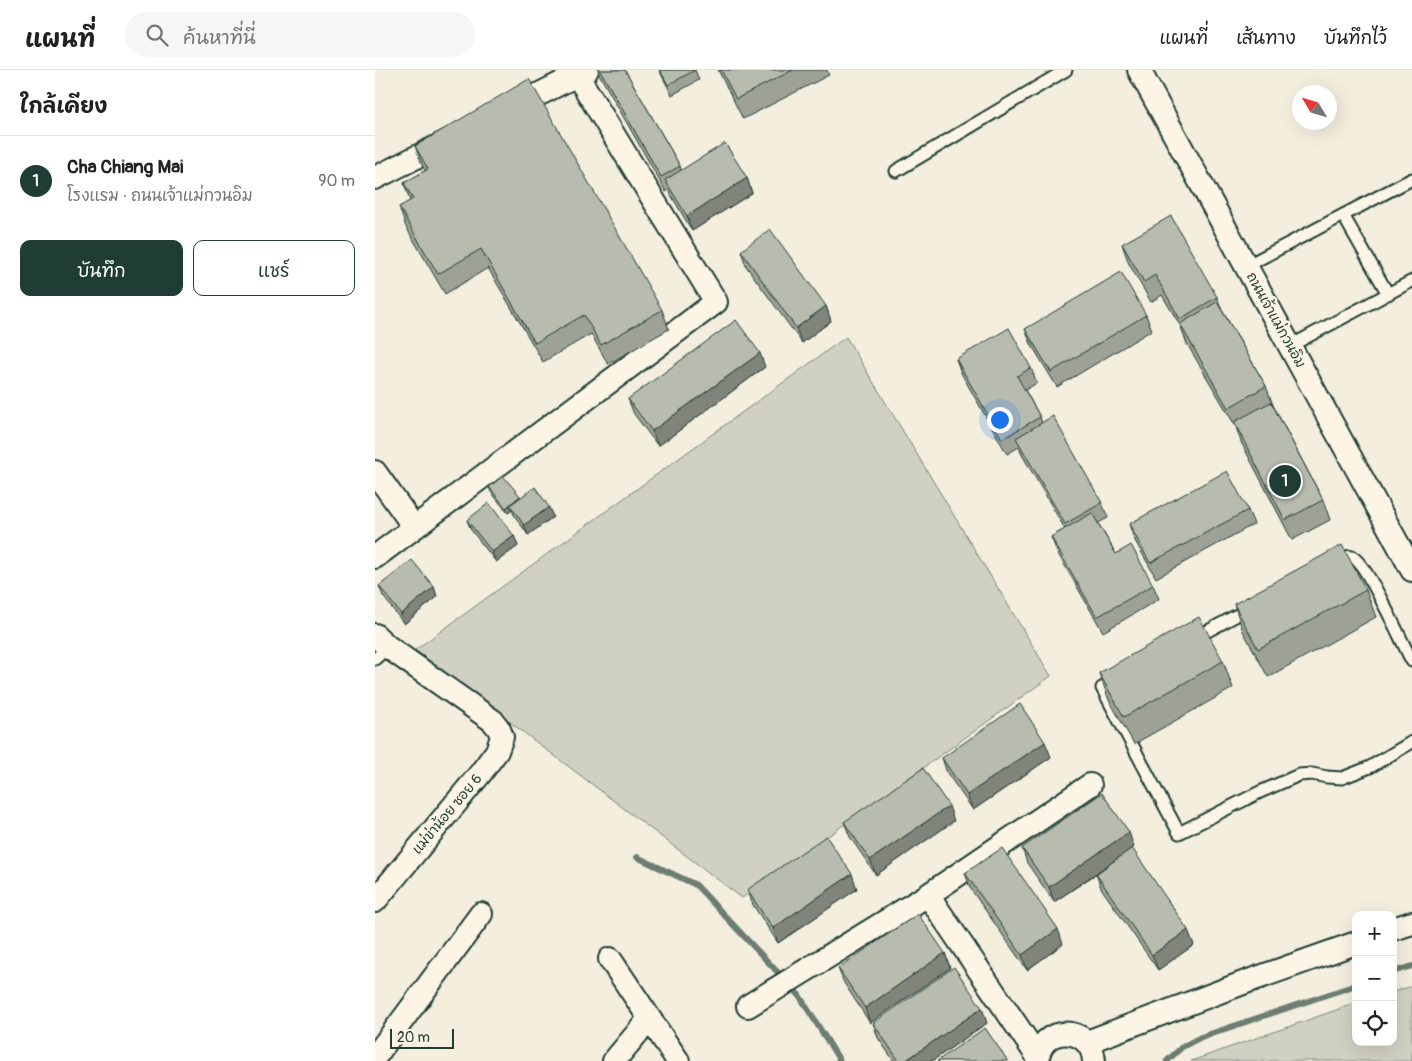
<!DOCTYPE html>
<html lang="th">
<head>
<meta charset="utf-8">
<style>
	body { margin:0; font-family:Pangolin,"Playpen Sans Thai",sans-serif; background:#f6f6f6; color:#202124 }
	.controls { position:absolute; right:15px; bottom:15px; display:grid; overflow:hidden; border-radius:10px; box-shadow:0 5px 20px #0002 }
	.controls button { width:45px; height:45px; display:grid; place-items:center; padding:0; border:0; border-bottom:1px solid #e0e0e0; background:#fff; color:#202124; font:25px sans-serif }
	.compass { position:absolute; left:917px; top:15px; width:45px; height:45px; border-radius:50%; background:#fff; box-shadow:0 5px 20px #0002; rotate:308deg }
	.scale { position:absolute; left:15px; bottom:12px; width:64px; box-sizing:border-box; padding-left:5px; border:2px solid #1f3d34; border-top:0; font-size:14px; line-height:18px; white-space:nowrap; color:#1f3d34; -webkit-text-stroke:4px #fcf5e5; paint-order:stroke }
	.you { position:absolute; left:624px; top:349px; width:18px; height:18px; margin:-12px; border:4px solid #fff; border-radius:50%; background:#1a73e8; box-shadow:0 0 0 8px #1a73e833 }
	.badge { display:grid; place-items:center; width:32px; height:32px; border-radius:50%; background:#1f3d34; color:#fff; font-size:16px; font-weight:700 }
	.pin { position:absolute; translate:-50% -50%; border:2px solid #fff; box-shadow:0 1px 5px #0006 }
	.list { margin:0; padding:0; list-style:none }
	h2 { display:flex; justify-content:space-between; align-items:center; height:65px; margin:0; padding:0 20px; font-size:21px }
	h2 small { font-size:16px; font-weight:400; color:#757577 }
	.list li { display:grid; grid-template-columns:32px 1fr auto; gap:15px; align-items:center; box-sizing:border-box; height:90px; padding:0 20px; border-top:1px solid #e0e0e0 }
	.list b { display:block; font-size:19px; white-space:nowrap }
	.list p { margin:0; font-size:16px; white-space:nowrap; color:#757577 }
	.list em { font-size:16px; font-style:normal; color:#757577 }
	.actions { display:flex; gap:10px; padding:15px 20px }
	.actions a { flex:1; padding:11px 0; border:1px solid #1f3d34; border-radius:10px; text-align:center; font-size:18px; color:#1f3d34 }
	.actions .main { background:#1f3d34; color:#fff }
	.icon { flex:none; width:28px; height:28px; fill:none; stroke:currentColor; stroke-width:2; stroke-linecap:round; stroke-linejoin:round }
	.map { position:relative; flex:none; width:1037px; height:991px; overflow:hidden }
	header { display:flex; align-items:center; gap:30px; box-sizing:border-box; height:70px; padding:0 25px; background:#fff; border-bottom:1px solid #e0e0e0 }
	header strong { font-size:24px }
	nav { display:flex; gap:28px; margin-inline-start:auto; font-size:18px }
	.search { width:350px; height:45px; background:#f6f6f6; display:flex; align-items:center; gap:12px; box-sizing:border-box; padding:0 18px; border-radius:28px; color:#757577; font-size:19px }
	main { display:flex }
	aside { flex:1; background:#fff }
	.map>svg:first-child { display:block }
</style>
</head>
<body>
<header>
<strong>แผนที่</strong>
<div class="search"><svg class="icon" aria-label="search" viewBox="0 0 24 24"><circle cx="10" cy="10" r="6"/><path d="M15 15l6 6"/></svg>ค้นหาที่นี่</div>
<nav><a>แผนที่</a><a>เส้นทาง</a><a>บันทึกไว้</a></nav>
</header>
<main>
<aside>
<h2>ใกล้เคียง<small></small></h2>
<ul class="list">
<li><span class="badge">1</span><div><b>Cha Chiang Mai</b><p>โรงแรม · ถนนเจ้าแม่กวนอิม</p></div><em>90 m</em></li>
</ul>
<div class="actions"><a class="main">บันทึก</a><a>แชร์</a></div>
</aside>
<div class="map">
<svg width="1037" height="991" viewBox="0 0 1037 991">
	<rect width="100%" height="100%" fill="#f3eede"/>
	<filter id="ink" filterUnits="userSpaceOnUse"><feTurbulence type="fractalNoise" baseFrequency=".02" numOctaves="2"/><feDisplacementMap in="SourceGraphic" scale="10" xChannelSelector="R" yChannelSelector="G"/><feConvolveMatrix kernelMatrix="1 2 1 2 8 2 1 2 1" color-interpolation-filters="sRGB"/></filter>
	<g filter="url(#ink)">
		<path fill="#d0d1c2" stroke="#78877b" d="M 471,267 L 676,606 L 367,828 L 40,580 Z
			M 1037,916 L 1037,991 L 816,991 L 981,933 L 981,972 L 1018,972 L 1018,922 Z"/>
		<g fill="none" stroke-linecap="round" stroke-linejoin="round">
			<path stroke="#6c7d72" stroke-width="6" d="M 262,787 L 321,815 L 424,925 L 465,991
				M 1018,902 L 1037,896
				M 792,991 L 807,977 L 826,967 L 981,915"/>
			<g stroke="#1f3d34" stroke-width="15">
				<path id="service" d="M 521,101 L 691,0
					M 968,145 L 1013,224
					M 871,196 L 1037,109
					M 915,276 L 1037,211
					M 959,493 C 965,490 971,485 977,487 C 991,491 1028,575 1037,591
					M 818,569 L 875,538
					M 0,589 L 13,577
					M 743,610 L 727,618 L 804,763 L 885,722 L 924,705 L 937,704 L 952,707 L 967,708 L 995,697 L 1037,672"/>
			</g>
			<g stroke="#1f3d34" stroke-width="26">
				<path id="minor" d="M 764,0 L 1037,500
					M 135,39 L 212,0
					M 0,108 L 71,72
					M 0,402 L 39,457
					M 0,487 L 341,232 L 202,5
					M 0,565 L 13,577 L 118,651 L 124,659 L 127,667 L 122,681 L 105,704 L 0,831
					M 553,825 L 663,987
					M 1018,859 L 1037,853
					M 235,889 L 303,991
					M 373,936 L 553,825 L 715,715
					M 712,972 L 868,913 L 981,873
					M 0,987 L 106,844
					M 239,991 L 274,949
					M 663,991 C 663,955 717,954 719,991"/>
			</g>
			<use href="#service" stroke="#fcf5e5" stroke-width="11"/>
			<use href="#minor" stroke="#fcf5e5" stroke-width="22"/>
		</g>
		<path fill="#9ea296" stroke="#1f3d34" d="M 223,0 L 250,0 L 305,96 L 306,100 L 372,108 L 377,123 L 317,161 L 296,125 L 294,120 L 291,122 L 224,4 Z
			M 284,0 L 320,0 L 324,10 L 297,25 Z
			M 343,0 L 452,0 L 454,5 L 368,49 Z
			M 40,76 L 287,240 L 294,259 L 233,294 L 216,264 L 168,292 L 113,198 L 70,224 L 31,157 L 24,137 L 35,131 L 29,113 L 50,101 L 47,95 Z
			M 747,174 L 842,227 L 847,240 L 891,316 L 898,335 L 948,430 L 955,450 L 917,470 L 866,372 L 861,357 L 812,274 L 806,257 L 787,225 L 776,232 L 754,194 Z
			M 366,181 L 451,236 L 456,251 L 427,273 L 371,196 Z
			M 771,245 L 777,260 L 682,317 L 656,274 L 650,259 Z
			M 581,289 L 656,298 L 662,313 L 650,320 L 665,347 L 667,353 L 727,433 L 733,448 L 723,453 L 741,484 L 778,515 L 784,529 L 728,562 L 682,482 L 676,467 L 690,459 L 646,383 L 644,377 L 632,384 L 586,303 Z
			M 390,297 L 283,376 L 259,344 L 253,329 Z
			M 114,417 L 145,427 L 178,447 L 153,465 L 139,445 L 137,440 L 133,443 L 116,422 Z
			M 873,440 L 879,454 L 781,508 L 759,469 L 754,454 Z
			M 92,450 L 139,466 L 143,476 L 121,492 L 96,460 Z
			M 4,516 L 59,517 L 62,527 L 29,554 L 8,526 Z
			M 991,520 L 1001,547 L 893,607 L 868,561 L 859,534 Z
			M 848,591 L 858,618 L 759,674 L 734,630 L 724,603 Z
			M 676,687 L 598,740 L 572,703 L 567,688 Z
			M 579,751 L 501,805 L 475,767 L 469,752 Z
			M 759,777 L 757,779 L 819,875 L 783,900 L 726,818 L 721,804 L 679,832 L 652,793 L 647,778 Z
			M 590,803 L 688,874 L 652,900 L 595,818 Z
			M 482,819 L 403,873 L 378,835 L 372,820 Z
			M 570,883 L 575,898 L 495,953 L 469,913 L 463,898 Z
			M 498,953 L 612,953 L 557,991 L 519,991 L 503,968 Z"/>
		<path fill="#81847a" stroke="#1f3d34" d="M 372,108 L 377,123 L 317,161 L 312,146 Z
			M 451,236 L 456,251 L 427,273 L 421,258 Z
			M 385,283 L 390,297 L 283,376 L 277,361 Z
			M 145,426 L 147,431 L 135,435 L 137,440 L 133,443 L 131,438 Z
			M 174,437 L 178,447 L 153,465 L 149,455 Z
			M 139,466 L 143,476 L 121,492 L 117,482 Z
			M 59,517 L 62,527 L 29,554 L 26,544 Z
			M 670,672 L 676,687 L 598,740 L 592,725 Z
			M 574,736 L 579,751 L 501,805 L 495,790 Z
			M 754,762 L 759,777 L 679,832 L 674,817 Z
			M 477,804 L 482,819 L 403,873 L 398,858 Z
			M 683,859 L 688,874 L 652,900 L 647,885 Z
			M 813,860 L 819,875 L 783,900 L 777,885 Z
			M 570,883 L 575,898 L 495,953 L 490,938 Z
			M 607,938 L 612,953 L 557,991 L 530,991 Z"/>
		<path fill="#b8bcae" stroke="#1f3d34" d="M 225,0 L 250,0 L 305,96 L 286,107 Z
			M 285,0 L 320,0 L 293,15 Z
			M 346,0 L 418,0 L 361,29 Z
			M 154,9 L 287,240 L 226,275 L 209,245 L 160,273 L 106,179 L 63,204 L 24,137 L 38,129 L 29,113 L 53,99 L 40,76 Z
			M 350,73 L 372,108 L 312,146 L 290,110 Z
			M 796,146 L 842,227 L 805,249 L 780,205 L 769,212 L 747,174 Z
			M 395,159 L 451,236 L 421,258 L 366,181 Z
			M 746,202 L 771,245 L 676,302 L 650,259 Z
			M 842,232 L 891,316 L 853,338 L 805,254 Z
			M 361,250 L 385,283 L 277,361 L 253,329 Z
			M 634,258 L 656,298 L 642,306 L 665,347 L 627,369 L 581,289 Z
			M 896,332 L 948,430 L 910,450 L 859,352 Z
			M 678,346 L 727,433 L 690,454 L 641,368 Z
			M 852,401 L 873,440 L 775,493 L 754,454 Z
			M 128,406 L 145,426 L 131,438 L 114,417 Z
			M 160,417 L 174,437 L 149,455 L 135,435 Z
			M 114,433 L 139,466 L 117,482 L 92,450 Z
			M 717,443 L 741,484 L 756,475 L 778,515 L 722,547 L 676,467 Z
			M 967,475 L 991,520 L 883,579 L 859,534 Z
			M 37,490 L 59,517 L 26,544 L 4,516 Z
			M 824,547 L 848,591 L 749,647 L 724,603 Z
			M 645,634 L 670,672 L 592,725 L 567,688 Z
			M 548,698 L 574,736 L 495,790 L 469,752 Z
			M 727,723 L 754,762 L 674,817 L 647,778 Z
			M 451,766 L 477,804 L 398,858 L 372,820 Z
			M 627,778 L 683,859 L 647,885 L 590,803 Z
			M 757,778 L 813,860 L 777,885 L 721,804 Z
			M 543,844 L 570,883 L 490,938 L 463,898 Z
			M 579,897 L 607,938 L 530,991 L 524,991 L 498,953 Z
			M 610,958 L 633,991 L 562,991 Z"/>
	</g>
	<g text-anchor="middle" dominant-baseline="central" stroke-width="5" stroke-linejoin="round" paint-order="stroke">
		<g font-size="14" fill="#1f3d34" stroke="#fcf5e5">
			<text transform="translate(901 250) rotate(61)">ถนนเจ้าแม่กวนอิม</text>
			<text transform="translate(72 744) rotate(-50)">แม่ข่าน้อย ซอย 6</text>
		</g>
	</g>
</svg>
<div class="controls">
<button>+</button>
<button>−</button>
<button><svg class="icon" aria-label="locate" viewBox="0 0 24 24"><circle cx="12" cy="12" r="6"/><path d="M12 2v4M12 18v4M2 12h4M18 12h4"/></svg></button>
</div>
<svg class="compass" viewBox="-18 -18 36 36"><path d="M0-13l5 13h-10z" fill="#e53935"/><path d="M0 13l5-13h-10z" fill="#757577"/></svg>
<div class="scale">20 m</div>
<div class="you"></div>
<div class="pin badge" style="left:910px;top:411px">1</div>
</div>
</main>
</body>
</html>
